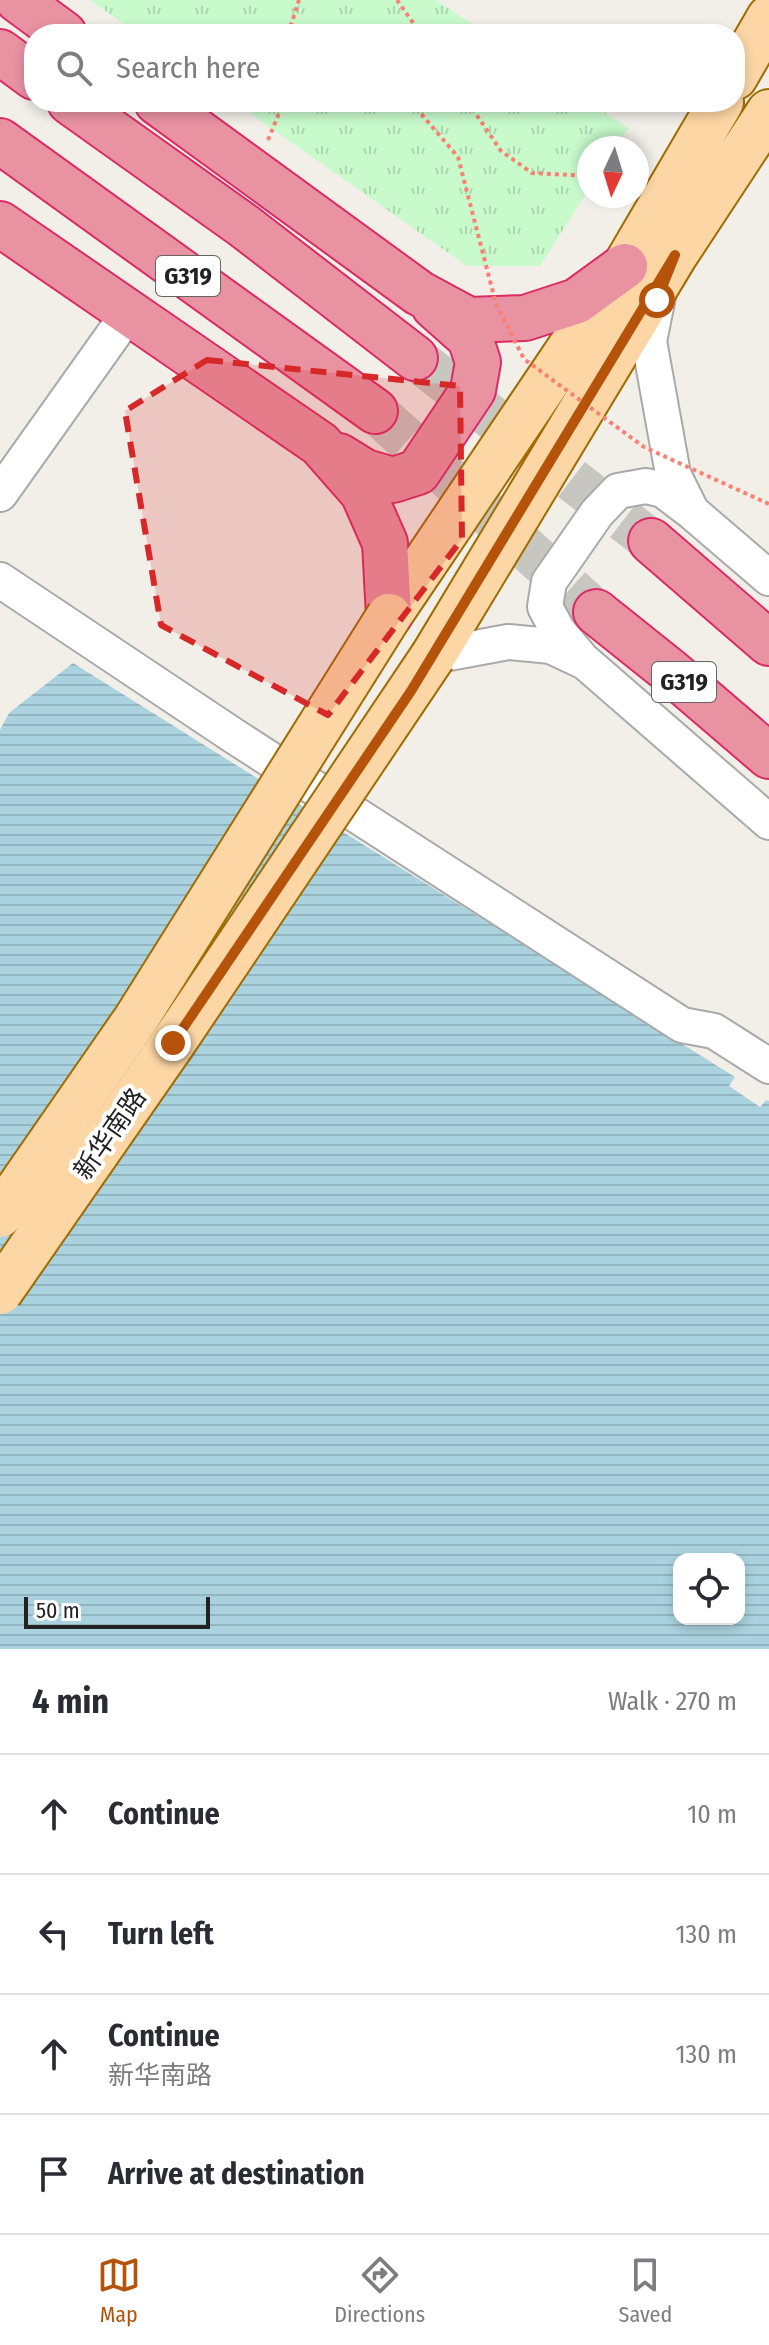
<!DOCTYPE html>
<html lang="en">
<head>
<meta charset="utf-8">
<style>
	body { margin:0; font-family:"Fira Sans Condensed","Noto Sans SC",sans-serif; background:#f2f2f3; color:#2b2b33 }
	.controls { position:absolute; right:24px; bottom:24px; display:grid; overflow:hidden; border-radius:16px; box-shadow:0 4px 12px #0003 }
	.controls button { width:72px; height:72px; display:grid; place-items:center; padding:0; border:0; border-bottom:2px solid #e1e1e2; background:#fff; color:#2b2b33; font:40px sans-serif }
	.compass { position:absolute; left:577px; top:136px; width:72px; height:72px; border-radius:50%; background:#fff; box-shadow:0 4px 12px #0003; rotate:184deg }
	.scale { position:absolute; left:24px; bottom:20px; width:186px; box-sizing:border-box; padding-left:8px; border:4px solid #222; border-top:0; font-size:22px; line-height:28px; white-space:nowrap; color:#222; -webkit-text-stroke:6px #fff; paint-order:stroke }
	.stop { position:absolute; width:24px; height:24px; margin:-18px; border:6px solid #b45309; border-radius:50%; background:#fff }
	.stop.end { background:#b45309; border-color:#fff; box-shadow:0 2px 8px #0008 }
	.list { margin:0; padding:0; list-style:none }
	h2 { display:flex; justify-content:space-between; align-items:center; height:104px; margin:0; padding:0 32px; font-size:34px }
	h2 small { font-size:26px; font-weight:400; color:#7c7c81 }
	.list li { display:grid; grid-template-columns:52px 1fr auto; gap:24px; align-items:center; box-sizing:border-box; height:120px; padding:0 32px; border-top:2px solid #e1e1e2 }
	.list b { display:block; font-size:30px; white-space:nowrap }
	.list p { margin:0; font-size:26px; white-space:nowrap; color:#7c7c81 }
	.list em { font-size:26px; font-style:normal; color:#7c7c81 }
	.icon { flex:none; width:44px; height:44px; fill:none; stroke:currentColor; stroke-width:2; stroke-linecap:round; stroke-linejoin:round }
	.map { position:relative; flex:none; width:769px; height:1649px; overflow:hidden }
	.search { position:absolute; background:#fff; box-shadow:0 4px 12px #0003; left:24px; right:24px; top:24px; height:88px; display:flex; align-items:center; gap:20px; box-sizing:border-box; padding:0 28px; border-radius:32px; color:#7c7c81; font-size:30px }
	.sheet { height:584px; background:#fff }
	nav { display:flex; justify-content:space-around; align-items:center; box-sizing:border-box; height:112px; border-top:2px solid #e1e1e2; background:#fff; font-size:22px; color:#7c7c81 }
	nav a { display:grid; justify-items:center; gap:4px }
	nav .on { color:#b45309 }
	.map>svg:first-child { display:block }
</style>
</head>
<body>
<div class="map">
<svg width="769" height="1649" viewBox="0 0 769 1649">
	<defs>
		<pattern id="park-tufts" width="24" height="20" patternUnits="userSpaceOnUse" patternTransform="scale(2)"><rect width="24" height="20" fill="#c8facc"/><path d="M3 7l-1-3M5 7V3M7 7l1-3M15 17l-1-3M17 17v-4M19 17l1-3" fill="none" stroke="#acd6af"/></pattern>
		<pattern id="water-rules" width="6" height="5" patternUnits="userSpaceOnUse" patternTransform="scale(2)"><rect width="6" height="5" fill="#aad3df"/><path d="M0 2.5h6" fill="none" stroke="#92b5bf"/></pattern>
	</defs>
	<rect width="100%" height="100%" fill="#f2efe9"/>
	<path fill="url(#park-tufts)" d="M 90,0 L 436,0 L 487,34 L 138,34 Z
		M 234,102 L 589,102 L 628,128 L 615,148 L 589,148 L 589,189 L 540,266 L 467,266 Z"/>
	<path fill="url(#water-rules)" fill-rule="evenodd" d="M 73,663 L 735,1077 L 729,1086 L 760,1107 L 766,1100 L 769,1101 L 769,1649 L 0,1649 L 0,730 L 9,713 ZM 679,1559 L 739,1559 L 739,1619 L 679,1619 Z"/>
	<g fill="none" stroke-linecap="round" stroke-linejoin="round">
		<path stroke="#c8c6c1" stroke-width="44" stroke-dasharray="44 22" stroke-linecap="butt" d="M 375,411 L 596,612"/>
		<path stroke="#c8c6c1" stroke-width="44" stroke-dasharray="44 22" stroke-linecap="butt" d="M 415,358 L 651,541"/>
		<g stroke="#a9a9a9" stroke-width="38">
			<path id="minor" d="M 658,297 L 649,341 L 673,474 L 692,512 L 769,578
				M 0,494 L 128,314
				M 0,580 L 234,736 L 682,1025 L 714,1031 L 769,1066
				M 433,656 L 508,642 L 551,646 L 585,662 L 769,822
				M 580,657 L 558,631 L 545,607 L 549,582 L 597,513 L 618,491 L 646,486 L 663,490 L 692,512"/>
		</g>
		<g stroke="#a06b00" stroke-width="48">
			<path id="major" d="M 735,77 L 769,18
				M 389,616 L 625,266 L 721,102
				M 433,656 L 675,255 L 769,112"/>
		</g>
		<g stroke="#dc2a67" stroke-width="48">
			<path id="highway" d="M 18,0 L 64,34
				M 0,52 L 34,77
				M 70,102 L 244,226 L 415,358
				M 157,102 L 419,293 L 469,320 L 525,318 L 577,301 L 625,266
				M 0,141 L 375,411
				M 0,224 L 320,444 L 363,493 L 385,543 L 389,616
				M 339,456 L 365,472 L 393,480 L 418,472 L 473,390 L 478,362 L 470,338 L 434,306
				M 651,541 L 769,643
				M 596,612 L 671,672 L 769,756"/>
		</g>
		<path stroke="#fa8072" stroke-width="4" stroke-dasharray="4 4" stroke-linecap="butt" d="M 397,0 L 421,34
			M 288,34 L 299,0
			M 468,102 L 501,151 L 532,173 L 589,176
			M 268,140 L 282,106 L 290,102"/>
		<use href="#minor" stroke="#fff" stroke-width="34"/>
		<use href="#major" stroke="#fcd6a4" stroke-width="44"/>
		<use href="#highway" stroke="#e892a2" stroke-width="44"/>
		<g stroke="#a06b00" stroke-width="48" stroke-linecap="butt">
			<path id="major-bridge" d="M 0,1215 L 136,1019 L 389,616
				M 0,1292 L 173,1043 L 433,656"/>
		</g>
		<path stroke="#fa8072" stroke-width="4" stroke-dasharray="4 4" stroke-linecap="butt" d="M 411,102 L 458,157 L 496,304 L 524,359 L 644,447 L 769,504"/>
		<use href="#major-bridge" stroke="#fcd6a4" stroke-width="44"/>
	</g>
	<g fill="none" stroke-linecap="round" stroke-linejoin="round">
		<path stroke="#b45309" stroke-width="10" d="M 173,1043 L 411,691 L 675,255 L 657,300"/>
	</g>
	<path fill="#d62828" fill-opacity="0.2" stroke="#d62828" stroke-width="6" stroke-dasharray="16 10" stroke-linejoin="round" d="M 207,360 L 460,386 L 462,539 L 328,715 L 161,625 L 125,411 Z"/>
	<g text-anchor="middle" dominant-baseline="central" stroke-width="8" stroke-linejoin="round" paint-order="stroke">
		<g fill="#fff" stroke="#646464" stroke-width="2">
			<rect x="156" y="256" width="64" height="40" rx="6"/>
			<rect x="652" y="662" width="64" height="40" rx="6"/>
		</g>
		<g font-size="24" font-weight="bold" fill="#222">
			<text x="188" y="276">G319</text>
			<text x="684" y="682">G319</text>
		</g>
		<g font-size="26" fill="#222" stroke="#fff">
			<text transform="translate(110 1134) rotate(-55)">新华南路</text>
		</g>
	</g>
</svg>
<div class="controls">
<button><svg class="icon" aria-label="locate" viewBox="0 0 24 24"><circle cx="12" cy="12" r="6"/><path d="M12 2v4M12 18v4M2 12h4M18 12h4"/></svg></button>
</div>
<svg class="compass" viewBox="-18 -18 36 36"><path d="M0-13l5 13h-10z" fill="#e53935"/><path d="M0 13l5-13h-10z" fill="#7c7c81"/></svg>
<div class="scale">50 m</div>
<div class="stop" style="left:657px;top:300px"></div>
<div class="stop end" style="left:173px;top:1043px"></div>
<div class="search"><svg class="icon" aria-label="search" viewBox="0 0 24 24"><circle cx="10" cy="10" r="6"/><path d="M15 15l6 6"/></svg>Search here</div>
</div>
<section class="sheet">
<h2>4 min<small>Walk · 270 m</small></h2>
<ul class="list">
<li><svg class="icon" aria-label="ahead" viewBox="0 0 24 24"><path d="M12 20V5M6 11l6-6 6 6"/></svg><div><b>Continue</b></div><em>10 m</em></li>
<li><svg class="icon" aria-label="left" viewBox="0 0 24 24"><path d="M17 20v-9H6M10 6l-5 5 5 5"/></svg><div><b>Turn left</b></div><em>130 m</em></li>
<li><svg class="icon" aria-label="ahead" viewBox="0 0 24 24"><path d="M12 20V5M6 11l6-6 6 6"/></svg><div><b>Continue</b><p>新华南路</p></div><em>130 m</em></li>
<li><svg class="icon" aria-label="arrive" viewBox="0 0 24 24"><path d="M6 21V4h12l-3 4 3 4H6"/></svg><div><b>Arrive at destination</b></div></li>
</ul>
</section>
<nav>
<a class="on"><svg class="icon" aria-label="map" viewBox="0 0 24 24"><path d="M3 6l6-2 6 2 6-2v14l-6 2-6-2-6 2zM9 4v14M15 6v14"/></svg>Map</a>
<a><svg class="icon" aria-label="directions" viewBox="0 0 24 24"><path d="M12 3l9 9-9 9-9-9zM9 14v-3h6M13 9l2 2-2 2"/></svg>Directions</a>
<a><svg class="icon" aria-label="saved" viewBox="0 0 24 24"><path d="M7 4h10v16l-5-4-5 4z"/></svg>Saved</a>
</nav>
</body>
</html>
